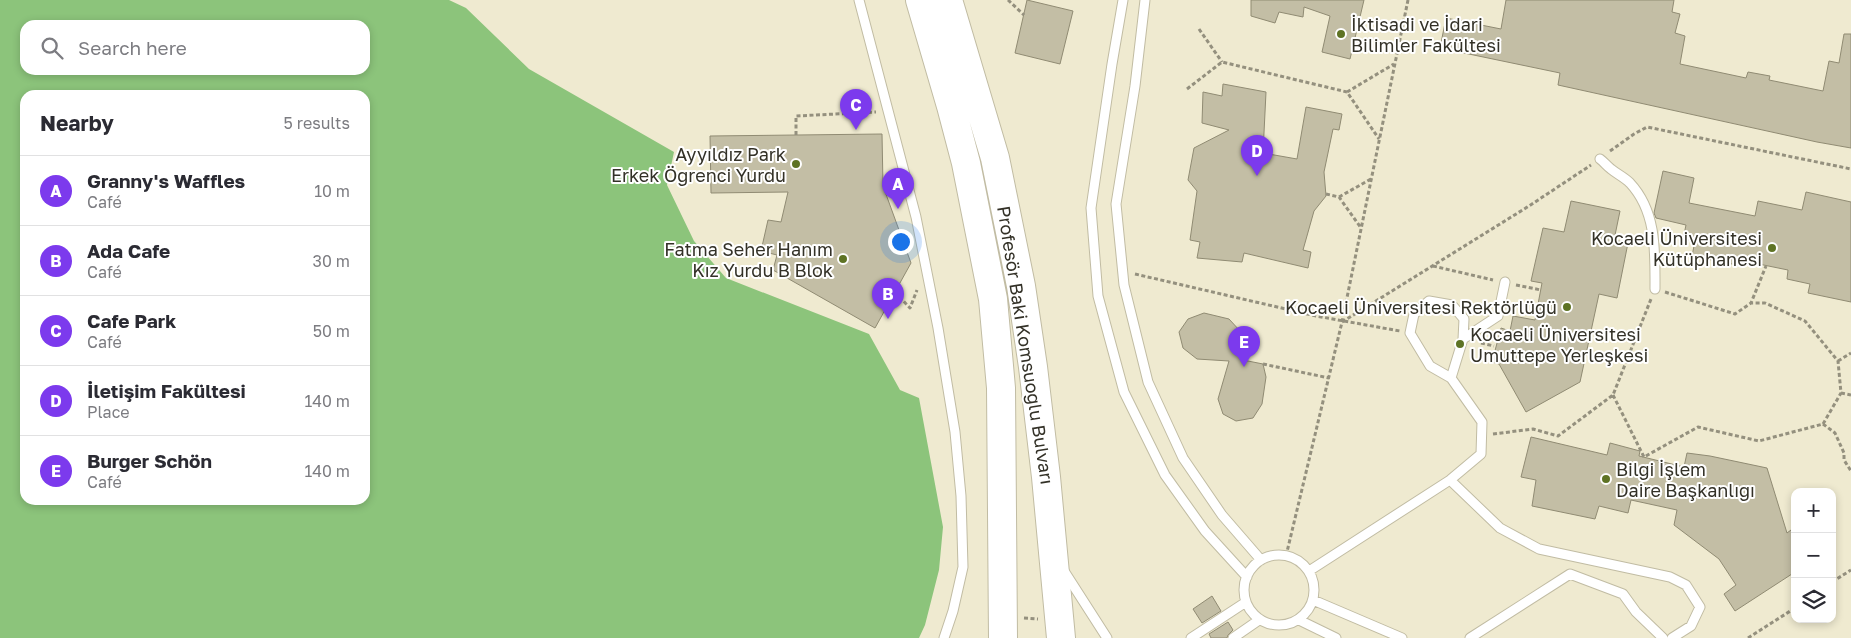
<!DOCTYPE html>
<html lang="en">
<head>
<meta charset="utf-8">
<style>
	body { margin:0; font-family:"Golos Text",sans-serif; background:#f7f7f7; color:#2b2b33 }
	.controls { position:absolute; right:15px; bottom:15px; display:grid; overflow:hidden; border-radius:10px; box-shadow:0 2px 8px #0003 }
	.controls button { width:45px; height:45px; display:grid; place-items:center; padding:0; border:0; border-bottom:1px solid #e1e1e2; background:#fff; color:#2b2b33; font:25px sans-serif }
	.you { position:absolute; left:900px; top:241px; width:18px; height:18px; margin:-12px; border:4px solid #fff; border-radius:50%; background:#1a73e8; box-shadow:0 0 0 8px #1a73e833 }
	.badge { display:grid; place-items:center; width:32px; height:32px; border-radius:50%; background:#7c3aed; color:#fff; font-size:16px; font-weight:700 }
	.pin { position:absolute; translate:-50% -41px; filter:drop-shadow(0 1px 2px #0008) }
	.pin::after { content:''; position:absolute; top:26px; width:18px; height:15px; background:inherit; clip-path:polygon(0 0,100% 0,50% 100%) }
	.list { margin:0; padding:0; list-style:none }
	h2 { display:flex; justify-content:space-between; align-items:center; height:65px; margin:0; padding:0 20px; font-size:21px }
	h2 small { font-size:16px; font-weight:400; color:#7c7c81 }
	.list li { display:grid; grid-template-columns:32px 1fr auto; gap:15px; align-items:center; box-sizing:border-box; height:70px; padding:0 20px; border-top:1px solid #e1e1e2 }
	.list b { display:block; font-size:19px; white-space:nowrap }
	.list p { margin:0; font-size:16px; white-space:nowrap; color:#7c7c81 }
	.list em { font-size:16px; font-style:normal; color:#7c7c81 }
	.icon { flex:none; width:28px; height:28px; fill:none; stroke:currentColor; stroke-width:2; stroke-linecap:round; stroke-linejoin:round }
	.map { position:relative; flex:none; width:1851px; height:638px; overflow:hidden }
	.search { position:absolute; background:#fff; box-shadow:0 2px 8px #0003; left:20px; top:20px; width:350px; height:55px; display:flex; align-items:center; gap:12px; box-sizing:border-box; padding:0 18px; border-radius:15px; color:#7c7c81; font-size:19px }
	.panel { position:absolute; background:#fff; box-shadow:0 2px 8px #0003; left:20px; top:90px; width:350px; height:415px; border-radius:15px }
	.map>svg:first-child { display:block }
</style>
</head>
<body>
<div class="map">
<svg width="1851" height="638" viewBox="0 0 1851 638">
	<rect width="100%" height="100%" fill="#efead0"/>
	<path fill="#8cc47b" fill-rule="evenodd" d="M 0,0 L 449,0 L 466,8 L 529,69 L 674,152 L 667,185 L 694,241 L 726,278 L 869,334 L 900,390 L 919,398 L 943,527 L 939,570 L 925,625 L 919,638 L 0,638 ZM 25,25 L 365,25 L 365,70 L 25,70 ZM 25,95 L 365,95 L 365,500 L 25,500 Z"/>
	<path fill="#c3bea5" stroke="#908b73" d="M 1027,0 L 1073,11 L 1060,64 L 1015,53 Z
		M 1251,0 L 1364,0 L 1350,59 L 1322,52 L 1330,16 L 1304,7 L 1303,17 L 1279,12 L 1275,23 L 1251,16 Z
		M 1506,0 L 1674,0 L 1672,12 L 1680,14 L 1675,33 L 1685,36 L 1680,64 L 1746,78 L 1748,72 L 1770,76 L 1769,80 L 1823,91 L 1829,61 L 1839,63 L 1844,34 L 1851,34 L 1851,148 L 1817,142 L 1558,85 L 1560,73 L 1440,48 L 1446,18 L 1501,29 Z
		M 1223,84 L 1266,92 L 1263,153 L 1297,159 L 1306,107 L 1342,114 L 1339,130 L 1333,129 L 1324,172 L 1326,196 L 1314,211 L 1303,250 L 1311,252 L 1308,268 L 1244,253 L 1242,262 L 1197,258 L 1200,242 L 1190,240 L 1197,191 L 1188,180 L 1194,148 L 1229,130 L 1202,123 L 1203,92 L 1222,96 Z
		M 882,134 L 883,186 L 911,263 L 875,328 L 773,270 L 777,255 L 761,251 L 768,220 L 781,222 L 788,192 L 711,193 L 710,136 Z
		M 1663,171 L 1694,178 L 1689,203 L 1755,216 L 1758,201 L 1802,210 L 1806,192 L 1851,202 L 1851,302 L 1808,293 L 1810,284 L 1787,279 L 1788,270 L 1744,261 L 1742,266 L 1692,256 L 1695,241 L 1683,239 L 1686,225 L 1656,218 L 1654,213 Z
		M 1571,201 L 1620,211 L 1614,240 L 1628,243 L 1617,298 L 1599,294 L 1580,382 L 1526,412 L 1499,364 L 1492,362 L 1501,328 L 1510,331 L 1513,316 L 1535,320 L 1542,283 L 1531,281 L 1543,228 L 1564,232 Z
		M 1204,313 L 1229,319 L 1241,332 L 1237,350 L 1243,360 L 1263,364 L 1266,377 L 1262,404 L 1253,418 L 1236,421 L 1223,414 L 1218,399 L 1229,361 L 1197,359 L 1183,348 L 1179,332 L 1188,319 Z
		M 1531,437 L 1607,455 L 1610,443 L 1640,451 L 1639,456 L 1684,467 L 1687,453 L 1710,456 L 1767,468 L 1787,533 L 1795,527 L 1795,572 L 1735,611 L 1724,594 L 1736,585 L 1719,559 L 1674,525 L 1677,510 L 1631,500 L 1628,513 L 1599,506 L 1595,519 L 1532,506 L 1536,480 L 1521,477 Z
		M 1212,596 L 1221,611 L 1202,623 L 1193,609 Z
		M 1228,622 L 1233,630 L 1228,635 L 1227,638 L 1211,638 L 1209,634 Z"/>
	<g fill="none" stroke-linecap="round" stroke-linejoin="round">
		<g stroke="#c1bca3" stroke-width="11">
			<path id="lane" d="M 859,0 L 916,217 L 938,328 L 955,432 L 961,496 L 963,567 L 953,611 L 944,638
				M 1123,0 L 1112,64 L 1091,208 L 1098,296 L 1124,392 L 1165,475 L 1205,531 L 1247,577
				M 1145,0 L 1135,86 L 1116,204 L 1124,285 L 1148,382 L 1183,458 L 1222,515 L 1261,560
				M 1600,159 C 1604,162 1607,166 1611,169 C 1617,174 1624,177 1630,183 C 1657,212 1655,252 1655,289
				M 1463,339 L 1498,316 L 1505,282
				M 1450,480 L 1500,528 L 1539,549 L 1670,577 L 1686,585 L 1700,607 L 1691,626 L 1672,638
				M1244 590a35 35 0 1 1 70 0a35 35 0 1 1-70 0Z
				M 1064,571 L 1107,638
				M 1309,571 L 1450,480 L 1481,454 L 1482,422 L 1451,378 L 1463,339 L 1464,319 L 1452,305 L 1429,301 L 1414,314 L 1410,333 L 1430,366 L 1451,378
				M 1313,600 L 1402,638
				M 1299,620 L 1336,638
				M 1191,638 L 1246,602
				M 1233,638 L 1259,620
				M 1470,638 L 1570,574 L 1623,594 L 1636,612 L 1663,638"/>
		</g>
		<g stroke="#c1bca3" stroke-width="30">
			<path id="highway" d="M 920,0 L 951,106 L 966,163 L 993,299 L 1001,388 L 1003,638
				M 948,0 L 995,158 L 1021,286 L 1033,367 L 1046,477 L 1061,638"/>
		</g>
		<path stroke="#94907e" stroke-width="3" stroke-dasharray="4 2.5" stroke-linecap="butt" d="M 1008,0 L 1024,15
			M 1199,29 L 1222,62
			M 1187,89 L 1222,62 L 1347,92 L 1379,139
			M 1347,92 L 1394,64
			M 796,135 L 796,116 L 876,112
			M 1610,151 L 1634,134 L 1647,127 L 1851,169
			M 1326,194 L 1339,197 L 1361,228
			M 1339,197 L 1371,179
			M 1433,266 L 1493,280
			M 1135,274 L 1316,316 L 1400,331
			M 1516,285 L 1541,290
			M 895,292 L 910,308 L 917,290
			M 1665,292 L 1735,314 L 1751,303 L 1766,266
			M 1342,322 L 1529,206 L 1591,165
			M 1481,343 L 1494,346
			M 1838,361 L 1851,353
			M 1263,364 L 1329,378
			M 1841,393 L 1851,395
			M 1613,395 L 1644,457 L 1698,427 L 1759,441 L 1823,424 L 1841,393 L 1838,361 L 1805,321 L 1765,303 L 1751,303
			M 1823,424 L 1835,433 L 1844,453 L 1844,460 L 1851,471
			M 1493,434 L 1533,429 L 1558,436 L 1613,395 L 1651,299
			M 1286,556 L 1342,322 L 1408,0
			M 1832,582 L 1851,570
			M 1024,618 L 1038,619
			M 1748,638 L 1795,608"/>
		<use href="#lane" stroke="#fff" stroke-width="9"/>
		<use href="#highway" stroke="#fff" stroke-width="28"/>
	</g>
	<g fill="#5e7324" stroke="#fff" stroke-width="2">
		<circle cx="1341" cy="34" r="5"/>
		<circle cx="796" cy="164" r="5"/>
		<circle cx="1772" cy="248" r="5"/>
		<circle cx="843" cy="259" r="5"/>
		<circle cx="1567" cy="307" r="5"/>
		<circle cx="1460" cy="344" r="5"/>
		<circle cx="1606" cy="479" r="5"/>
	</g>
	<g text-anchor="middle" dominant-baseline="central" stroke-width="4" stroke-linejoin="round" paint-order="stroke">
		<g font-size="18" fill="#333127" stroke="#fff" text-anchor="end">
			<text x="1351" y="24" text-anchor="start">İktisadi ve İdari<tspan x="1351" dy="21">Bilimler Fakültesi</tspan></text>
			<text x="786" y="154">Ayyıldız Park<tspan x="786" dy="21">Erkek Öğrenci Yurdu</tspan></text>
			<text x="1762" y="238">Kocaeli Üniversitesi<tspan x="1762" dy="21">Kütüphanesi</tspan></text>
			<text x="833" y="249">Fatma Seher Hanım<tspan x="833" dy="21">Kız Yurdu B Blok</tspan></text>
			<text x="1557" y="307">Kocaeli Üniversitesi Rektörlüğü</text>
			<text x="1470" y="334" text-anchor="start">Kocaeli Üniversitesi<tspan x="1470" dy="21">Umuttepe Yerleşkesi</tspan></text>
			<text x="1616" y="469" text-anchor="start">Bilgi İşlem<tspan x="1616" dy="21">Daire Başkanlığı</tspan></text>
		</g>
		<g font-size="18" fill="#333127" stroke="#fff">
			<text transform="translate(1026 345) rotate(81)">Profesör Baki Komsuoğlu Bulvarı</text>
		</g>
	</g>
</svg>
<div class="controls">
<button>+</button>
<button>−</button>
<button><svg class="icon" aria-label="layers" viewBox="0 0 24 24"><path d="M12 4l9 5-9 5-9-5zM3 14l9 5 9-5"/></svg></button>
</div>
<div class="you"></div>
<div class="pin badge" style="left:898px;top:209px">A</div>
<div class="pin badge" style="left:888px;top:319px">B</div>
<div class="pin badge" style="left:856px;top:130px">C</div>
<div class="pin badge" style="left:1257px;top:176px">D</div>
<div class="pin badge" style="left:1244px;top:367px">E</div>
<div class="search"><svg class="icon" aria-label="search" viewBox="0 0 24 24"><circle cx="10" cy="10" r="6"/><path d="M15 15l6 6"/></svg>Search here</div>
<section class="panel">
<h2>Nearby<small>5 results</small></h2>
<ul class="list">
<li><span class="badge">A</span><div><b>Granny's Waffles</b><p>Café</p></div><em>10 m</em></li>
<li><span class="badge">B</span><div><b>Ada Cafe</b><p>Café</p></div><em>30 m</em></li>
<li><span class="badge">C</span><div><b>Cafe Park</b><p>Café</p></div><em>50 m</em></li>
<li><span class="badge">D</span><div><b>İletişim Fakültesi</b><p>Place</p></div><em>140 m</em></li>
<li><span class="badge">E</span><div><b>Burger Schön</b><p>Café</p></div><em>140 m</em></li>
</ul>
</section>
</div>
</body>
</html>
